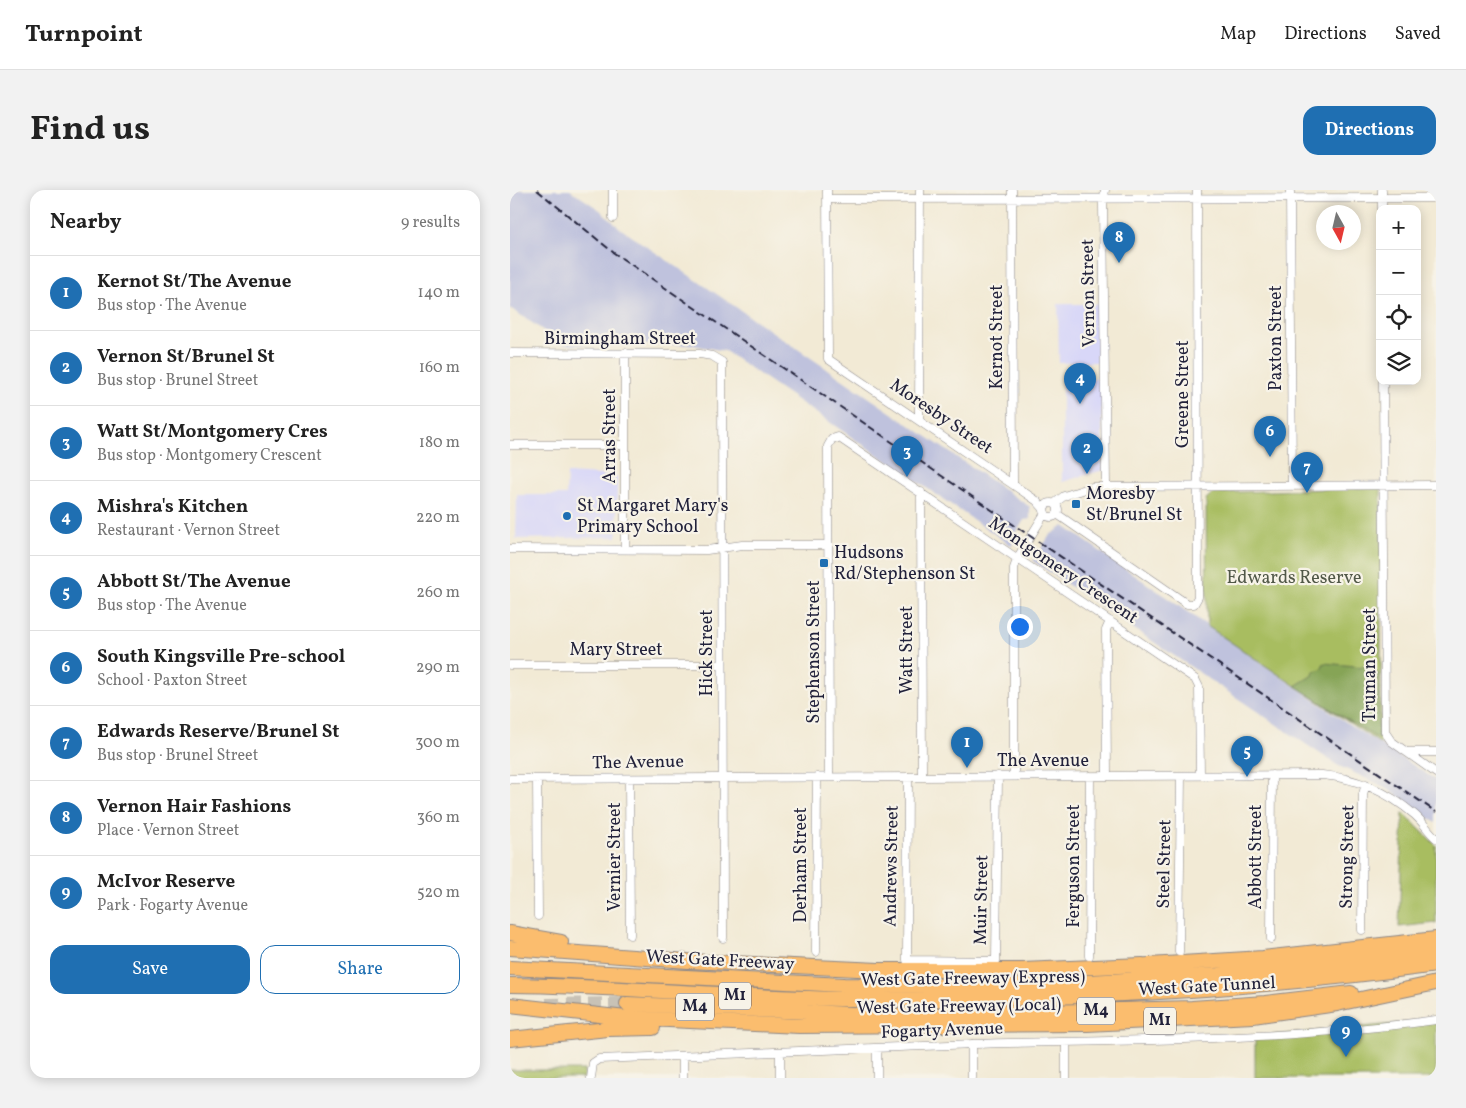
<!DOCTYPE html>
<html lang="en">
<head>
<meta charset="utf-8">
<style>
	body { margin:0; font-family:Vollkorn,serif; background:#f2f2f2; color:#222 }
	.controls { position:absolute; right:15px; top:15px; display:grid; overflow:hidden; border-radius:10px; box-shadow:0 2px 12px #0003 }
	.controls button { width:45px; height:45px; display:grid; place-items:center; padding:0; border:0; border-bottom:1px solid #e0e0e0; background:#fff; color:#222; font:25px sans-serif }
	.compass { position:absolute; left:806px; top:15px; width:45px; height:45px; border-radius:50%; background:#fff; box-shadow:0 2px 12px #0003; rotate:172deg }
	.you { position:absolute; left:509px; top:436px; width:18px; height:18px; margin:-12px; border:4px solid #fff; border-radius:50%; background:#1a73e8; box-shadow:0 0 0 8px #1a73e833 }
	.badge { display:grid; place-items:center; width:32px; height:32px; border-radius:50%; background:#1f6fb2; color:#fff; font-size:16px; font-weight:700 }
	.pin { position:absolute; translate:-50% -41px; filter:drop-shadow(0 1px 2px #0008) }
	.pin::after { content:''; position:absolute; top:26px; width:18px; height:15px; background:inherit; clip-path:polygon(0 0,100% 0,50% 100%) }
	.list { margin:0; padding:0; list-style:none }
	h2 { display:flex; justify-content:space-between; align-items:center; height:65px; margin:0; padding:0 20px; font-size:21px }
	h2 small { font-size:16px; font-weight:400; color:#767676 }
	.list li { display:grid; grid-template-columns:32px 1fr auto; gap:15px; align-items:center; box-sizing:border-box; height:75px; padding:0 20px; border-top:1px solid #e0e0e0 }
	.list b { display:block; font-size:19px; white-space:nowrap }
	.list p { margin:0; font-size:16px; white-space:nowrap; color:#767676 }
	.list em { font-size:16px; font-style:normal; color:#767676 }
	.actions { display:flex; gap:10px; padding:15px 20px }
	.actions a { flex:1; padding:11px 0; border:1px solid #1f6fb2; border-radius:15px; text-align:center; font-size:18px; color:#1f6fb2 }
	.actions .main { background:#1f6fb2; color:#fff }
	.icon { flex:none; width:28px; height:28px; fill:none; stroke:currentColor; stroke-width:2; stroke-linecap:round; stroke-linejoin:round }
	.map { position:relative; flex:none; width:926px; height:888px; overflow:hidden; border-radius:15px }
	header { display:flex; align-items:center; gap:30px; box-sizing:border-box; height:70px; padding:0 25px; background:#fff; border-bottom:1px solid #e0e0e0 }
	header strong { font-size:24px }
	nav { display:flex; gap:28px; margin-inline-start:auto; font-size:18px }
	.intro { display:flex; align-items:center; justify-content:space-between; box-sizing:border-box; height:120px; padding:0 30px }
	h1 { margin:0; font-size:35px }
	.button { padding:12px 22px; border-radius:15px; background:#1f6fb2; color:#fff; font-size:18px; font-weight:700 }
	main { display:flex; gap:30px; padding:0 30px }
	aside { flex:1; background:#fff; border-radius:15px; box-shadow:0 2px 12px #0003 }
	.map>svg:first-child { display:block }
</style>
</head>
<body>
<header>
<strong>Turnpoint</strong>
<nav><a>Map</a><a>Directions</a><a>Saved</a></nav>
</header>
<div class="intro"><h1>Find us</h1><a class="button">Directions</a></div>
<main>
<aside>
<h2>Nearby<small>9 results</small></h2>
<ul class="list">
<li><span class="badge">1</span><div><b>Kernot St/The Avenue</b><p>Bus stop · The Avenue</p></div><em>140 m</em></li>
<li><span class="badge">2</span><div><b>Vernon St/Brunel St</b><p>Bus stop · Brunel Street</p></div><em>160 m</em></li>
<li><span class="badge">3</span><div><b>Watt St/Montgomery Cres</b><p>Bus stop · Montgomery Crescent</p></div><em>180 m</em></li>
<li><span class="badge">4</span><div><b>Mishra's Kitchen</b><p>Restaurant · Vernon Street</p></div><em>220 m</em></li>
<li><span class="badge">5</span><div><b>Abbott St/The Avenue</b><p>Bus stop · The Avenue</p></div><em>260 m</em></li>
<li><span class="badge">6</span><div><b>South Kingsville Pre-school</b><p>School · Paxton Street</p></div><em>290 m</em></li>
<li><span class="badge">7</span><div><b>Edwards Reserve/Brunel St</b><p>Bus stop · Brunel Street</p></div><em>300 m</em></li>
<li><span class="badge">8</span><div><b>Vernon Hair Fashions</b><p>Place · Vernon Street</p></div><em>360 m</em></li>
<li><span class="badge">9</span><div><b>McIvor Reserve</b><p>Park · Fogarty Avenue</p></div><em>520 m</em></li>
</ul>
<div class="actions"><a class="main">Save</a><a>Share</a></div>
</aside>
<div class="map">
<svg width="926" height="888" viewBox="0 0 926 888">
	<rect width="100%" height="100%" fill="#f7f3e8"/>
	<filter id="ink" filterUnits="userSpaceOnUse"><feTurbulence type="fractalNoise" baseFrequency=".02" numOctaves="2"/><feDisplacementMap in="SourceGraphic" scale="10" xChannelSelector="R" yChannelSelector="G"/><feConvolveMatrix kernelMatrix="1 2 1 2 8 2 1 2 1" color-interpolation-filters="sRGB"/></filter>
	<filter id="wash" filterUnits="userSpaceOnUse"><feTurbulence type="fractalNoise" baseFrequency=".0096" numOctaves="4" result="noise"/><feDisplacementMap in="SourceGraphic" scale="20" xChannelSelector="R" yChannelSelector="G"/><feGaussianBlur stdDeviation="1.12" result="paint"/><feColorMatrix in="noise" values="0 0 0 0 0 0 0 0 0 0 0 0 0 0 0 0 0 1.4 0 .05"/><feComposite in="paint" operator="in"/></filter>
	<g filter="url(#wash)">
		<rect width="100%" height="100%" fill="#f2ead5"/>
		<path fill="#d8d7f8" d="M 548,114 L 590,114 L 590,172 L 549,173 Z
			M 552,189 L 591,189 L 593,280 L 552,292 Z
			M 57,283 L 107,286 L 107,347 L 6,349 L 7,305 L 56,305 Z"/>
		<path fill="#bfc2dd" d="M 0,0 L 60,0 L 90,20 L 111,39 L 520,317 L 520,329 L 514,330 L 504,346 L 502,356 L 215,161 L 183,155 L 55,155 L 0,118 Z
			M 554,336 L 843,537 L 926,590 L 926,633 L 875,597 L 827,575 L 523,371 L 540,345 Z"/>
		<path fill="#a8bd61" stroke="#65704e" d="M 871,297 L 871,554 L 697,436 L 696,309 L 703,303 Z
			M 893,623 L 926,655 L 926,733 L 889,737 Z
			M 926,830 L 926,888 L 745,888 L 745,847 Z
			M 0,880 L 74,880 L 74,888 L 0,888 Z"/>
		<path fill="#86a457" stroke="#546349" d="M 814,473 L 855,477 L 869,484 L 868,549 L 785,496 L 803,485 L 804,481 L 811,479 Z"/>
	</g>
	<g filter="url(#ink)">
		<g fill="none" stroke-linecap="round" stroke-linejoin="round">
			<path stroke="#c8c2b6" stroke-width="14" stroke-dasharray="14 7" stroke-linecap="butt" d="M 86,792 L 144,792
				M 36,815 L 117,814"/>
			<g stroke="#8a8688" stroke-width="9">
				<path id="street" d="M 103,0 L 103,28
					M 317,0 L 318,169 L 527,311 L 534,319
					M 502,0 L 503,294
					M 595,0 L 593,13 L 596,297
					M 780,0 L 782,296
					M 872,0 L 872,19
					M 317,9 L 926,8
					M 0,163 L 190,164 L 202,166 L 212,172 L 213,748
					M 873,191 L 875,542 L 881,551 L 926,583
					M 409,230 L 410,0
					M 0,255 L 115,255
					M 411,302 L 412,587
					M534 320a7 7 0 1 1 14 0a7 7 0 1 1-14 0Z
					M 545,313 L 554,306 L 582,297 L 926,295
					M 547,324 L 677,414 L 684,414 L 688,407 L 687,0
					M 0,359 L 197,360 L 232,355 L 318,355
					M 115,359 L 115,163
					M 0,475 L 211,475
					M 898,562 L 926,562
					M 504,586 L 504,378 L 508,367 L 535,323
					M 597,586 L 596,440 L 600,431
					M 319,587 L 318,256 L 322,249 L 328,247 L 685,489 L 689,497 L 690,585
					M 398,587 L 397,770 L 486,771 L 488,586
					M 0,589 L 812,585 C 847,588 878,602 905,625 C 913,632 918,641 926,648
					M 27,589 L 28,726
					M 119,589 L 120,745
					M 852,740 L 853,604 L 856,594
					M 761,749 L 762,585
					M 306,762 L 307,587
					M 669,762 L 671,586
					M 579,766 L 580,586
					M 556,852 L 556,888
					M 81,888 L 83,873 L 89,869 C 214,865 339,858 464,854 C 618,850 773,851 926,830
					M 173,888 L 173,866
					M 270,888 L 270,862
					M 367,888 L 367,858
					M 462,888 L 462,854"/>
			</g>
			<g stroke="#8a8688" stroke-width="16">
				<path id="highway" d="M 0,743 L 51,752
					M 0,758 L 178,771 L 369,780 L 512,780 L 632,775
					M 623,776 L 753,768 L 926,749
					M 0,778 L 334,795 L 504,796 L 709,785 L 926,763
					M 0,795 C 113,796 227,808 340,809 C 536,812 732,801 926,775
					M 117,814 L 386,826 L 682,818 L 755,813 L 841,803
					M 0,815 L 116,828 L 289,836 L 577,834 L 743,826 L 827,814 L 926,793
					M 0,849 L 98,839 L 143,838"/>
			</g>
			<use href="#street" stroke="#fff" stroke-width="8"/>
			<use href="#highway" stroke="#fbbd6e" stroke-width="14"/>
			<path stroke="#22223b" stroke-width="2" stroke-dasharray="8 4" stroke-linecap="butt" d="M 27,0 L 104,63 L 926,622"/>
		</g>
	</g>
	<g fill="#1f6fb2" stroke="#f7f3e8" stroke-width="2">
		<rect x="561" y="309" width="10" height="10" rx="2.5"/>
		<circle cx="57" cy="326" r="5"/>
		<rect x="309" y="368" width="10" height="10" rx="2.5"/>
	</g>
	<g text-anchor="middle" dominant-baseline="central" stroke-width="4.5" stroke-linejoin="round" paint-order="stroke">
		<g fill="#f7f3e8" stroke="#62616f" stroke-width="1">
			<rect x="209" y="792.5" width="32" height="27" rx="4"/>
			<rect x="166" y="803.5" width="38" height="27" rx="4"/>
			<rect x="567" y="807.5" width="38" height="27" rx="4"/>
			<rect x="634" y="817.5" width="32" height="27" rx="4"/>
		</g>
		<g font-size="16" font-weight="bold" fill="#22223b">
			<text x="225" y="806">M1</text>
			<text x="185" y="817">M4</text>
			<text x="586" y="821">M4</text>
			<text x="650" y="831">M1</text>
		</g>
		<g font-size="18" fill="#22223b" stroke="#f7f3e8">
			<text transform="translate(579 103) rotate(-91)">Vernon Street</text>
			<text transform="translate(487 147) rotate(-90)">Kernot Street</text>
			<text transform="translate(766 148) rotate(-90)">Paxton Street</text>
			<text x="110" y="149">Birmingham Street</text>
			<text transform="translate(673 204) rotate(-90)">Greene Street</text>
			<text transform="translate(431 227) rotate(34)">Moresby Street</text>
			<text transform="translate(100 246) rotate(-90)">Arras Street</text>
			<text transform="translate(553 381) rotate(34)">Montgomery Crescent</text>
			<text x="106" y="460">Mary Street</text>
			<text transform="translate(397 460) rotate(-90)">Watt Street</text>
			<text transform="translate(304 462) rotate(-90)">Stephenson Street</text>
			<text transform="translate(197 463) rotate(-90)">Hick Street</text>
			<text transform="translate(860 475) rotate(-90)">Truman Street</text>
			<text x="533" y="571">The Avenue</text>
			<text transform="translate(128 573) rotate(-1)">The Avenue</text>
			<text transform="translate(105 667) rotate(-90)">Vernier Street</text>
			<text transform="translate(746 667) rotate(-90)">Abbott Street</text>
			<text transform="translate(838 667) rotate(-89)">Strong Street</text>
			<text transform="translate(655 674) rotate(-89)">Steel Street</text>
			<text transform="translate(291 675) rotate(-90)">Derham Street</text>
			<text transform="translate(382 676) rotate(-89)">Andrews Street</text>
			<text transform="translate(564 676) rotate(-90)">Ferguson Street</text>
			<text transform="translate(472 710) rotate(-89)">Muir Street</text>
			<text transform="translate(210 771) rotate(3)">West Gate Freeway</text>
			<text transform="translate(463 789) rotate(-1)">West Gate Freeway (Express)</text>
			<text transform="translate(697 797) rotate(-3)">West Gate Tunnel</text>
			<text transform="translate(449 817) rotate(-1)">West Gate Freeway (Local)</text>
			<text transform="translate(432 841) rotate(-2)">Fogarty Avenue</text>
		</g>
		<g font-size="18" fill="#22223b" stroke="#f7f3e8" text-anchor="start">
			<text x="576" y="304">Moresby<tspan x="576" dy="21">St/Brunel St</tspan></text>
			<text x="67" y="316">St Margaret Mary's<tspan x="67" dy="21">Primary School</tspan></text>
			<text x="324" y="363">Hudsons<tspan x="324" dy="21">Rd/Stephenson St</tspan></text>
		</g>
		<g font-size="18" fill="#515848" stroke="#f7f3e8">
			<text x="784" y="388">Edwards Reserve</text>
		</g>
	</g>
</svg>
<div class="controls">
<button>+</button>
<button>−</button>
<button><svg class="icon" aria-label="locate" viewBox="0 0 24 24"><circle cx="12" cy="12" r="6"/><path d="M12 2v4M12 18v4M2 12h4M18 12h4"/></svg></button>
<button><svg class="icon" aria-label="layers" viewBox="0 0 24 24"><path d="M12 4l9 5-9 5-9-5zM3 14l9 5 9-5"/></svg></button>
</div>
<svg class="compass" viewBox="-18 -18 36 36"><path d="M0-13l5 13h-10z" fill="#e53935"/><path d="M0 13l5-13h-10z" fill="#767676"/></svg>
<div class="you"></div>
<div class="pin badge" style="left:457px;top:578px">1</div>
<div class="pin badge" style="left:577px;top:284px">2</div>
<div class="pin badge" style="left:397px;top:287px">3</div>
<div class="pin badge" style="left:570px;top:214px">4</div>
<div class="pin badge" style="left:737px;top:587px">5</div>
<div class="pin badge" style="left:760px;top:267px">6</div>
<div class="pin badge" style="left:797px;top:303px">7</div>
<div class="pin badge" style="left:609px;top:73px">8</div>
<div class="pin badge" style="left:836px;top:867px">9</div>
</div>
</main>
</body>
</html>
